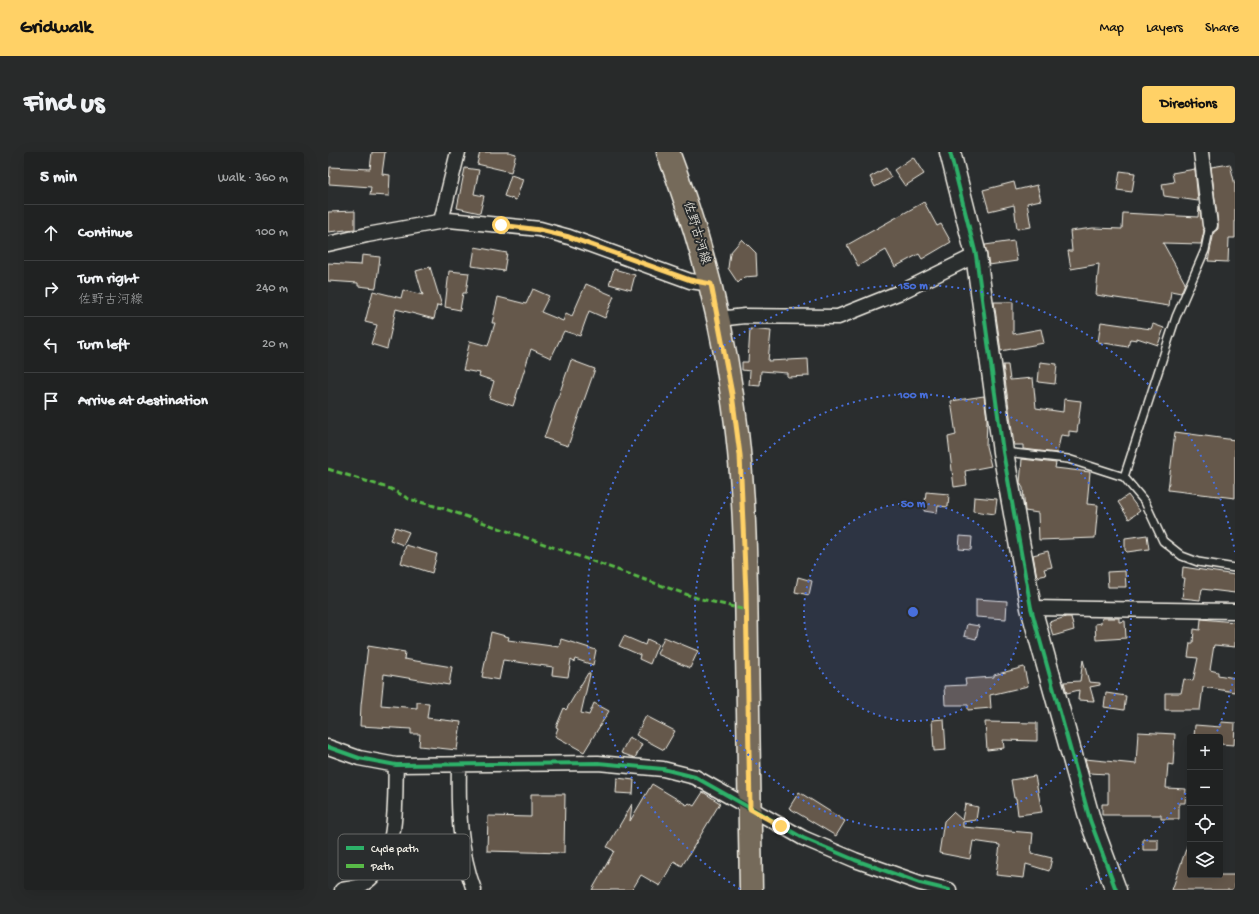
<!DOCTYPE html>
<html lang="en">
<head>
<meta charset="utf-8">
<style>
	body { margin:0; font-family:"Gochi Hand","Klee One",sans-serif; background:#282a2a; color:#f1f3f6 }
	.controls { position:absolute; right:12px; bottom:12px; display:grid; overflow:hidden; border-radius:4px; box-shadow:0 4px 16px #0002 }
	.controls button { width:36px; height:36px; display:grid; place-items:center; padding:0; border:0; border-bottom:1px solid #3d3f40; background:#202222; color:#f1f3f6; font:20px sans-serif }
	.stop { position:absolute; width:12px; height:12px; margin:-9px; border:3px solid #ffd166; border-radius:50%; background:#fff }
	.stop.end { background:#ffd166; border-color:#fff; box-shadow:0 1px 4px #0008 }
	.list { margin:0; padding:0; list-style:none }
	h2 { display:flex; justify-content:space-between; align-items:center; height:52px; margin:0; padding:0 16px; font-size:17px }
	h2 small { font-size:13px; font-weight:400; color:#a2a4a5 }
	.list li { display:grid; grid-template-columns:26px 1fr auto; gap:12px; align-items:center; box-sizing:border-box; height:56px; padding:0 16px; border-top:1px solid #3d3f40 }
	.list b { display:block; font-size:15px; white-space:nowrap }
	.list p { margin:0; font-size:13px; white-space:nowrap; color:#a2a4a5 }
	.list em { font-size:13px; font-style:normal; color:#a2a4a5 }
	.icon { flex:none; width:22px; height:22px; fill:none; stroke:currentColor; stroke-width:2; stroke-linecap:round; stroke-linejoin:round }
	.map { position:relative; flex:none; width:907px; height:738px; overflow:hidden; border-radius:4px }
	header { display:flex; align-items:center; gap:24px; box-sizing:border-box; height:56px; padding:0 20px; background:#ffd166; color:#111 }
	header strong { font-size:19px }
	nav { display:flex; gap:22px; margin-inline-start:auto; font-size:14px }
	.intro { display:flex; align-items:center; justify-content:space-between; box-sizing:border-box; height:96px; padding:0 24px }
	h1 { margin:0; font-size:28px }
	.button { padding:10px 18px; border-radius:4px; background:#ffd166; color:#111; font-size:14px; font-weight:700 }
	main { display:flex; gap:24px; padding:0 24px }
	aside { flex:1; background:#202222; border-radius:4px; box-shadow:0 4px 16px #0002 }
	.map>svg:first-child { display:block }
</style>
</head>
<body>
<header>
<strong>Gridwalk</strong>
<nav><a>Map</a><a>Layers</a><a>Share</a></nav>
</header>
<div class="intro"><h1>Find us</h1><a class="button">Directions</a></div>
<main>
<aside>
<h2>5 min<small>Walk · 360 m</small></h2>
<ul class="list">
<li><svg class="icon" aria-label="ahead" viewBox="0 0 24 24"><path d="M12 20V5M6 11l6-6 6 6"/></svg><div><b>Continue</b></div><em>100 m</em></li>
<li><svg class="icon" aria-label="right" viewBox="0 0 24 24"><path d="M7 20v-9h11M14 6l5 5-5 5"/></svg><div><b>Turn right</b><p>佐野古河線</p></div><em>240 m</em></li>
<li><svg class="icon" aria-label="left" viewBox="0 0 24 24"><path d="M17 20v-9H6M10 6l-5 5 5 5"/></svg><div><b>Turn left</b></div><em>20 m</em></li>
<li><svg class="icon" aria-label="arrive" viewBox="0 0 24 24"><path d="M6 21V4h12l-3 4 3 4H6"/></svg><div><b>Arrive at destination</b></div></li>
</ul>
</aside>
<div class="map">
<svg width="907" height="738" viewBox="0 0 907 738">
	<rect width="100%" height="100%" fill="#2a2d2e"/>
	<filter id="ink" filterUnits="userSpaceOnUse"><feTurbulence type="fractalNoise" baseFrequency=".025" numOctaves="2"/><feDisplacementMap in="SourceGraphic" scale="8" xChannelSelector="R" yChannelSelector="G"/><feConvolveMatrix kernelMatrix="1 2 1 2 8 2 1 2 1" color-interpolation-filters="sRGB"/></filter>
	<g filter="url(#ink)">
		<path fill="#65594c" stroke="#f4f1e8" d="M 44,0 L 57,0 L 54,22 L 62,23 L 61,44 L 42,43 L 43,35 L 1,32 L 2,15 L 42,17 Z
			M 152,0 L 181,0 L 188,2 L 183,20 L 149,12 Z
			M 585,5 L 596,22 L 577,34 L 566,18 Z
			M 902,12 L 907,33 L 907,86 L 901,86 L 900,110 L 880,109 L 886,80 L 890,77 L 890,72 L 883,15 Z
			M 137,16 L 151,18 L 146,42 L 156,44 L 152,61 L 129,56 Z
			M 558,16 L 563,26 L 547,35 L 542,25 Z
			M 867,17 L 870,49 L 836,44 L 834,32 L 846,30 L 844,21 Z
			M 792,19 L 807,21 L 804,40 L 789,38 Z
			M 183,23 L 195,27 L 188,48 L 176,44 Z
			M 686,30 L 688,38 L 709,33 L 713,48 L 699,51 L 703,75 L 689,77 L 686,53 L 661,59 L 655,38 Z
			M 596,50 L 609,74 L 613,72 L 623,90 L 594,107 L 591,102 L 567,115 L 558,98 L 530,114 L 519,93 Z
			M 871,55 L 876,79 L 873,92 L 835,91 L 857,131 L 853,141 L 843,139 L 841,154 L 768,143 L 771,112 L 743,117 L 740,99 L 744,99 L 742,79 L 765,76 L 794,77 L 795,61 L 870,65 Z
			M 27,59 L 27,77 L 0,80 L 0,60 Z
			M 414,87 L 428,101 L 429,124 L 416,125 L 410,131 L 400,116 L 402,101 Z
			M 686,89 L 689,109 L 661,113 L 657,93 Z
			M 147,95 L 179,101 L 176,119 L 144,114 Z
			M 34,103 L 52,105 L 48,136 L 30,134 L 30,131 L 0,129 L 0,111 L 33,113 Z
			M 102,115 L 114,154 L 109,153 L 106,167 L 68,157 L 59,197 L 43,192 L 49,173 L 37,170 L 45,139 L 73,146 L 75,138 L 95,143 L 88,119 Z
			M 286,117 L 307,123 L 303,138 L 281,132 Z
			M 121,119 L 141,121 L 138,141 L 135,141 L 132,158 L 117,155 Z
			M 258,132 L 286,144 L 277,166 L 261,159 L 252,184 L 236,179 L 223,206 L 203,197 L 185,254 L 161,246 L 166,229 L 151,224 L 152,221 L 135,218 L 142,189 L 160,194 L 167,171 L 164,171 L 170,145 L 198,152 L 205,137 L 221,144 L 213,160 L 235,169 L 238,161 L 244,164 Z
			M 666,150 L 685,150 L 685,182 L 713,177 L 716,191 L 673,199 Z
			M 773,170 L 823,177 L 825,172 L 836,176 L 830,193 L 809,186 L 809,188 L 802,187 L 800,195 L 770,190 Z
			M 422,177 L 443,179 L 440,209 L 480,207 L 481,224 L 459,225 L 459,221 L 433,219 L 432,234 L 421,233 L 422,219 L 414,218 L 414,210 L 420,210 Z
			M 243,208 L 267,217 L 240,294 L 216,286 Z
			M 712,210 L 729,212 L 727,232 L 710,230 Z
			M 675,213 L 680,213 L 682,228 L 705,226 L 708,256 L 735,260 L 736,247 L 753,249 L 749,280 L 741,279 L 741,284 L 733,283 L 729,301 L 695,297 L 695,293 L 686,293 Z
			M 656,244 L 659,267 L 658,294 L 663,314 L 637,319 L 639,333 L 626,335 L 620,285 L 628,283 L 623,249 Z
			M 847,280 L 907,288 L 907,346 L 840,338 Z
			M 694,307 L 728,311 L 727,316 L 762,320 L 759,352 L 770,353 L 767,386 L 711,388 L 710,361 L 697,359 L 695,336 L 692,331 Z
			M 598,340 L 621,342 L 620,355 L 610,354 L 609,361 L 596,359 Z
			M 800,343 L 812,359 L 801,367 L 790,350 Z
			M 646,345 L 669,347 L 667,362 L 645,359 Z
			M 67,375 L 81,380 L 75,393 L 62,388 Z
			M 819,383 L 821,397 L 799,400 L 797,398 L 797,386 Z
			M 632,384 L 644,385 L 643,398 L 631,397 Z
			M 78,393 L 109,402 L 104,421 L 73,411 Z
			M 720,399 L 724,415 L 716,417 L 718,423 L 709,425 L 705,403 Z
			M 855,415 L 907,423 L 907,441 L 874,437 L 872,448 L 854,446 L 857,426 L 854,426 Z
			M 797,419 L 798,435 L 780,435 L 779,420 Z
			M 470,425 L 484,429 L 481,443 L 467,440 Z
			M 648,447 L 679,449 L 678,467 L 648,465 Z
			M 738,465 L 743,465 L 746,478 L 725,484 L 721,470 Z
			M 774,466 L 791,466 L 791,470 L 797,469 L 798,486 L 768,488 L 767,472 L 773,471 Z
			M 873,467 L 907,470 L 907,495 L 886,493 L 882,518 L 890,520 L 890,523 L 907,526 L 907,540 L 875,535 L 872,558 L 837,558 L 837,541 L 853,541 L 856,527 L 865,529 L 870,506 L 860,505 L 862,491 L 865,491 L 866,477 L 872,478 Z
			M 639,472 L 651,474 L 648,487 L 636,484 Z
			M 163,480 L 181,485 L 180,488 L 231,495 L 233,487 L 268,498 L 265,513 L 247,507 L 246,510 L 243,508 L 240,525 L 224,523 L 225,515 L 175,508 L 171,528 L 154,525 Z
			M 296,484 L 317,493 L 319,487 L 330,492 L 322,512 L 311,507 L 312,503 L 291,494 Z
			M 336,485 L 370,499 L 362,516 L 329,502 Z
			M 40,494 L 77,500 L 76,507 L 124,515 L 121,533 L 56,522 L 53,553 L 89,556 L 89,550 L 101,551 L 99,566 L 133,570 L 129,598 L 91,594 L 92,582 L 83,582 L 83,577 L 32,574 L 33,553 Z
			M 755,508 L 761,530 L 772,531 L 772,533 L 762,535 L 766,549 L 750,548 L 751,538 L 739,541 L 736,530 L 752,529 Z
			M 696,515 L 700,534 L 662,543 L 663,556 L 640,558 L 640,553 L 617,553 L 616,534 L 638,533 L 637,527 L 666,525 L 666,523 Z
			M 260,521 L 262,522 L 253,561 L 261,563 L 266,551 L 281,559 L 256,600 L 227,584 L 230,576 L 228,575 L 236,556 L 238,558 Z
			M 778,541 L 798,544 L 796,558 L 776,555 Z
			M 318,564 L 347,579 L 336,598 L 308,583 Z
			M 616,567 L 618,598 L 606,599 L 604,568 Z
			M 657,570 L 709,571 L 709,589 L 675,588 L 676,596 L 659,598 Z
			M 893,570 L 907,571 L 906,593 L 892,592 L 892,585 L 866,585 L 867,573 L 893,575 Z
			M 810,580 L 847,582 L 845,613 L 840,612 L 838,636 L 858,637 L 857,651 L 851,651 L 851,667 L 833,667 L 833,663 L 774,663 L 774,652 L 780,652 L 780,622 L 761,621 L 757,607 L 808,612 Z
			M 301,585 L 314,592 L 307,606 L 293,601 Z
			M 707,624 L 714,660 L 690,663 L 688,646 L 686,646 L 683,628 Z
			M 289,626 L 306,628 L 305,642 L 288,641 Z
			M 324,632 L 359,653 L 361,651 L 366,654 L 375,640 L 392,651 L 354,714 L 346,709 L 332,734 L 313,723 L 304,738 L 264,738 L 286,699 L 279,695 L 304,652 L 302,669 Z
			M 471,640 L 517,669 L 508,684 L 461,656 Z
			M 203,642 L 237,642 L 236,701 L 159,699 L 160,664 L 203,665 Z
			M 637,652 L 650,655 L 648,668 L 635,670 L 635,675 L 705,681 L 703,701 L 724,706 L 721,719 L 698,712 L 696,726 L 668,723 L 672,693 L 645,689 L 642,707 L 611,701 L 616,669 L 625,660 L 634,668 Z
			M 815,687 L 830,687 L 830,698 L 815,698 Z
			M 860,691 L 862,691 L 862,723 L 907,723 L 907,738 L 844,738 Z"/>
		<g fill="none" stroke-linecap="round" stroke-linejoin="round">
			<g stroke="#f4f1e8" stroke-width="10">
				<path id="lane" d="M 677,300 L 740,307 L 796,325 L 817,350 L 835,389 L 854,404 L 870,410 L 907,416
					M 796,325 L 848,165 L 877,98 L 882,73"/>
			</g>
			<g stroke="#f4f1e8" stroke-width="17">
				<path id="street" d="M 873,0 L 882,73
					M 113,69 L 130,0
					M 0,92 L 39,83 L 121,68 L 212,77 L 241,85 L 362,129 L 383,132
					M 390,167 L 417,164 L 510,165 L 575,139 L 648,103
					M 703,456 L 907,459
					M 0,595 L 31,606 L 68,613 L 270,611 L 335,617 L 367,625 L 475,686 L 527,708 L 592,731 L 621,738
					M 131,613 C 130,655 131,698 146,738
					M 14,738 C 19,737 27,736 32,734 C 73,711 66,653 68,613"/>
			</g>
			<g stroke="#f4f1e8" stroke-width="23">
				<path id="secondary" d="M 622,0 L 648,103 L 675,300 L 703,456 L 762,668 L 788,738"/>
			</g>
			<g stroke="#f4f1e8" stroke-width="25">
				<path id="primary" d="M 340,0 C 370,79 392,159 404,243 C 417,327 418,413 419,498 C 420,578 422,658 423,738"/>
			</g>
			<use href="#lane" stroke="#2a2d2e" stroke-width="7"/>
			<use href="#street" stroke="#2a2d2e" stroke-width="14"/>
			<use href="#secondary" stroke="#2a2d2e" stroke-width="20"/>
			<use href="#primary" stroke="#746a5a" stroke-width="22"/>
			<path stroke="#58b947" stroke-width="3" stroke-dasharray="6 3" stroke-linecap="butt" d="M 0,317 L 63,337 L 81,347 L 114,356 L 369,446 L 418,458"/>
			<g stroke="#2a2d2e" stroke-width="6">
				<path id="cycleway" d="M 622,0 L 648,103 L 675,300 L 703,456 L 762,668 L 788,738
					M 0,595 L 31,606 L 68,613 L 270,611 L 335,617 L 367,625 L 475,686 L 527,708 L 592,731 L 621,738"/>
			</g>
			<use href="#cycleway" stroke="#2db169" stroke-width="4"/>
		</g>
	</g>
	<g fill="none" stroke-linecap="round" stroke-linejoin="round" filter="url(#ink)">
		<path stroke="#ffd166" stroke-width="5" d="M 173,73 L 212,78 L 241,85 L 362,128 L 383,132 L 404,242 L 412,303 L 418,441 L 422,657 L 453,674"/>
	</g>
	<circle cx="585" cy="460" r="109" fill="#486fdb" fill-opacity=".12"/>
	<g fill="none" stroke="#486fdb" stroke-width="2" stroke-dasharray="2 4">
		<circle cx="585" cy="460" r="109"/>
		<circle cx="585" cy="460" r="218"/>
		<path d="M907 520A327 327 0 0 1 888 582M861 636A327 327 0 0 1 758 737M412 737A327 327 0 1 1 907 400"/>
	</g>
	<g text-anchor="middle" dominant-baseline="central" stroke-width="4" stroke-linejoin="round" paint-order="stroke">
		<g font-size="13" fill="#f4f1e8" stroke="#2a2d2e">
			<text transform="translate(368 81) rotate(73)">佐野古河線</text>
		</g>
	</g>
	<rect x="10" y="682" width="132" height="46" rx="6" fill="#2a2d2e" stroke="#676866" stroke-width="1"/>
	<rect x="18" y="694" width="18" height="4" fill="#2db169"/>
	<rect x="18" y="712" width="18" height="4" fill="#58b947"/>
	<g font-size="11" fill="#f4f1e8">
		<text x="43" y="700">Cycle path</text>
		<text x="43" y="718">Path</text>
	</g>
	<circle cx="585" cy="460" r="6" fill="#486fdb" stroke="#2a2d2e" stroke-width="2"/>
	<g font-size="12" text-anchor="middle" font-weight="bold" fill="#486fdb" stroke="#2a2d2e" stroke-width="4" stroke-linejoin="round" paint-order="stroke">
		<text x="585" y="137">150 m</text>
		<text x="585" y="246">100 m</text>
		<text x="585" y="355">50 m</text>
	</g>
</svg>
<div class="controls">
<button>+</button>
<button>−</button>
<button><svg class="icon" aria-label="locate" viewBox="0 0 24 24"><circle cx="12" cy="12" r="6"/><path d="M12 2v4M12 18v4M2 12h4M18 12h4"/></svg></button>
<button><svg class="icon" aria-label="layers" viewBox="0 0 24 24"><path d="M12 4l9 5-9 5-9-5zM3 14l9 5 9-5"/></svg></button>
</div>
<div class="stop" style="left:173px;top:73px"></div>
<div class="stop end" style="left:453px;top:674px"></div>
</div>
</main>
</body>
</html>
